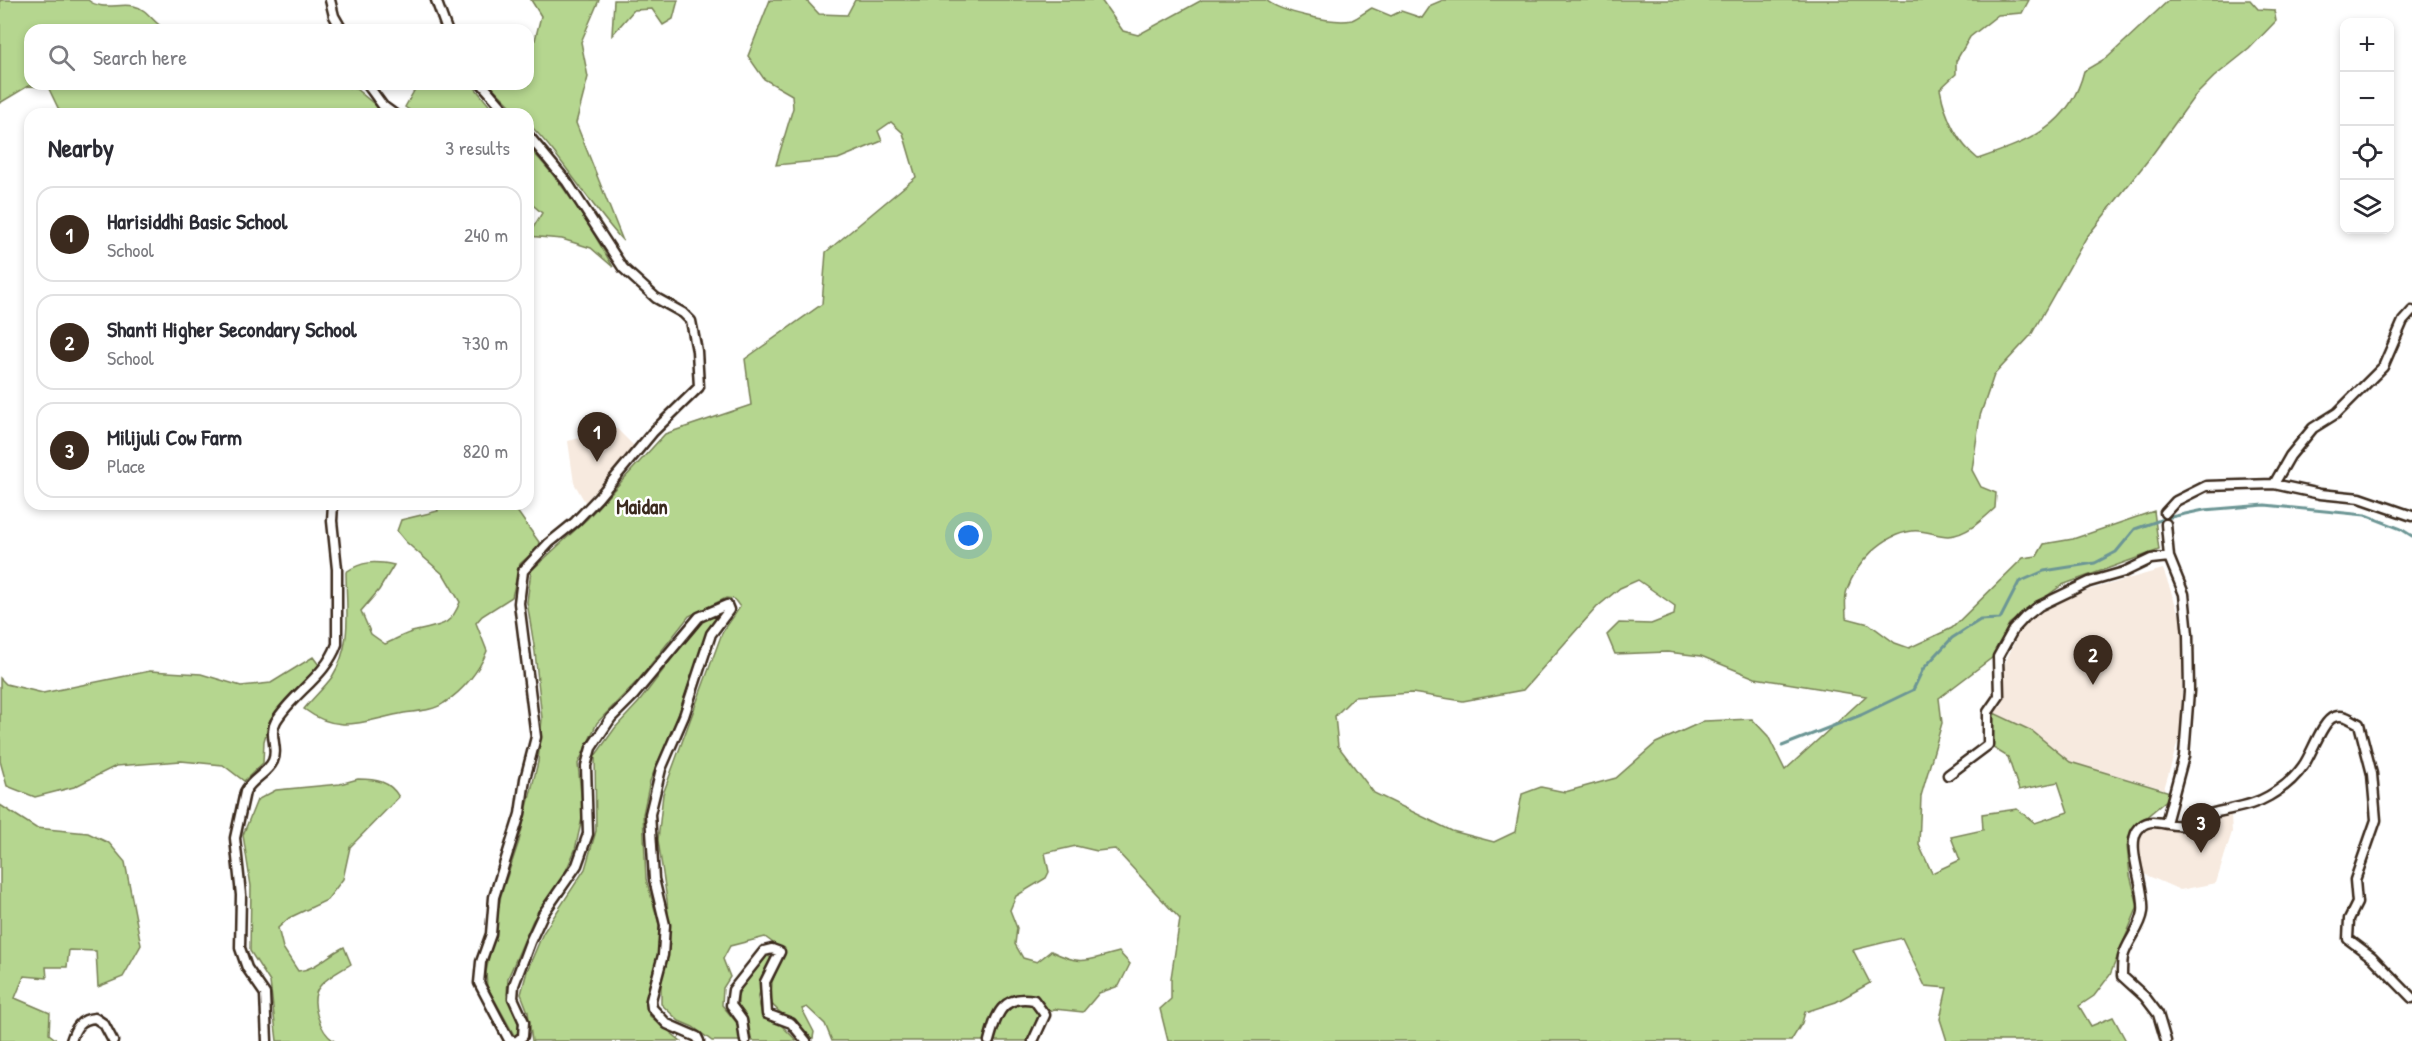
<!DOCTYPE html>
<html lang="en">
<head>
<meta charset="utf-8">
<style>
	body { margin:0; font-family:"Patrick Hand",sans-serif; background:#f2f2f3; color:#2b2b33 }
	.controls { position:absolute; right:18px; top:18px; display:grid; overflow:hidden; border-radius:12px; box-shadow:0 3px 9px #0003 }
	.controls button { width:54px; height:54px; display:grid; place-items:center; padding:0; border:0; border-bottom:2px solid #e1e1e2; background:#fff; color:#2b2b33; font:30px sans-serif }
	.you { position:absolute; left:969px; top:536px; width:21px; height:21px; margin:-15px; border:4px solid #fff; border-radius:50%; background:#1a73e8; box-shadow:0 0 0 9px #1a73e833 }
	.badge { display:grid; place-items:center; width:39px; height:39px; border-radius:50%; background:#3b2a1e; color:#fff; font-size:20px; font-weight:700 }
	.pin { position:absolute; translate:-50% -50px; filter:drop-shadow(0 2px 3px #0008) }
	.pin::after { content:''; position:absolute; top:32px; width:21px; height:18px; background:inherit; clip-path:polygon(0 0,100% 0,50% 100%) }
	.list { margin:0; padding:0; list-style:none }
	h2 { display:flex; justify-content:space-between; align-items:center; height:78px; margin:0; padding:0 24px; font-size:26px }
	h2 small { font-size:20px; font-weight:400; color:#7c7c81 }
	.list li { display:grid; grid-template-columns:39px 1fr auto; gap:18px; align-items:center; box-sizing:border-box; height:96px; margin:0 12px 12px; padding:0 12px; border:2px solid #e1e1e2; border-radius:18px }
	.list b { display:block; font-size:22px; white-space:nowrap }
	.list p { margin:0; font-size:20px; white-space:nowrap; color:#7c7c81 }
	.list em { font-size:20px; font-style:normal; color:#7c7c81 }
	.icon { flex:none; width:33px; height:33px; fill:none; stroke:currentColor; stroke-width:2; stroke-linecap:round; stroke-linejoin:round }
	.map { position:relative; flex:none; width:2412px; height:1041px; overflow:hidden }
	.search { position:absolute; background:#fff; box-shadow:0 3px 9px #0003; left:24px; top:24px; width:510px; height:66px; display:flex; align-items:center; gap:15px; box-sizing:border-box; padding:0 21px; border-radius:18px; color:#7c7c81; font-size:22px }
	.panel { position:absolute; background:#fff; box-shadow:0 3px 9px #0003; left:24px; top:108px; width:510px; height:402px; border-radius:18px }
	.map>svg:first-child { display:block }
</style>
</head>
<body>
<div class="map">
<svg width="2412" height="1041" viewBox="0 0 2412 1041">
	<rect width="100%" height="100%" fill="#fff"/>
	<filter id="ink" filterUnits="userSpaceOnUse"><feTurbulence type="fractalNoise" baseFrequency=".0167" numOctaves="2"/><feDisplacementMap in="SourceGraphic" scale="12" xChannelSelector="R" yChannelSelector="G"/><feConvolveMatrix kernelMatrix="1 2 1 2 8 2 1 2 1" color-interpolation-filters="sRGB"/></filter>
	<g filter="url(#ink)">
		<path fill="#f7eadf" d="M 617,429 L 636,448 L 585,502 L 574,483 L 568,441 Z
			M 2163,569 L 2183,625 L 2181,731 L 2164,789 L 2070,762 L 2032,731 L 1994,713 L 2003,704 L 2004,666 L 2017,636 L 2030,615 L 2082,592 Z
			M 2225,814 L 2231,816 L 2232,832 L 2216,883 L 2180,890 L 2144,874 L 2138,843 L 2144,831 L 2156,826 L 2188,827 Z"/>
		<path fill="#b5d68f" stroke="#788056" stroke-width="1.5" fill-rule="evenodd" d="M 0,0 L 88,0 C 101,11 119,3 134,6 C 149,9 154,26 168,30 L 30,30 L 30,84 L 333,84 L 356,89 L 386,114 L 61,114 L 48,87 L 28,86 L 0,103 Z
			M 531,0 L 599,0 L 581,42 L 588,77 L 576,123 L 623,241 C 589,204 564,159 528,123 L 528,114 L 519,114 L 489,84 L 528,84 L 528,47 L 535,40 L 541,16 Z
			M 614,0 L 678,0 L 673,19 L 663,25 L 652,9 L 634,10 L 612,35 Z
			M 770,0 L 806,0 L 819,14 L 847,15 L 855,0 L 1101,0 L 1123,31 L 1138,35 L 1202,0 L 1266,0 C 1280,12 1333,24 1352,20 C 1358,18 1366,11 1372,8 L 1391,16 L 1401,11 L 1422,18 L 1431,5 L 1443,0 L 2029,0 L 2022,13 L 1998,15 L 1970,37 L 1956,61 L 1956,74 L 1940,89 C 1945,116 1957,142 1978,159 C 2029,141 2070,127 2084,71 L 2108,57 L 2169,0 L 2250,0 L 2258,9 L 2274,10 L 2276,21 L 2249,49 L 2214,77 L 2194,97 L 2149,159 L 2086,238 L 2031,335 L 1994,375 L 1980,416 L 1972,470 L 1981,487 L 1996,493 L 1995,508 C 1982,520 1967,535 1948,536 C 1936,536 1924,529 1912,531 C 1882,535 1856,563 1847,590 C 1844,598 1846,609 1846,618 L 1869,624 L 1895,643 L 1909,648 L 1952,628 L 2023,558 L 2037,556 L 2044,544 L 2073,539 L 2154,511 L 2159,550 L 2062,585 L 2009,624 L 1993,657 L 1939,698 L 1942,723 L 1921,796 L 1919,845 L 1932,873 L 1960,860 L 1951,837 L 1983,830 L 1982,814 L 2017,809 L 2035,823 L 2068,812 L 2058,782 L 2019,790 L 2008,757 L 1985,743 L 1994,713 L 2032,731 L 2070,762 L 2170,792 L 2169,798 L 2132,829 L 2127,846 L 2130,875 L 2138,906 L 2110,975 L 2094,996 L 2079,1006 L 2091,1026 L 2113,1017 L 2126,1041 L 1947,1041 L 1940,1019 L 1947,988 L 1925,986 L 1902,938 L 1853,950 L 1870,983 L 1836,1002 L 1805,1012 L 1802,1023 L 1791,1041 L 1168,1041 L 1160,1009 L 1171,999 L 1171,978 L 1180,919 L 1115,849 L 1097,851 L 1076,846 L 1045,853 L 1049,872 L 1046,878 L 1016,896 L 1010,910 L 1017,928 L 1015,944 L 1023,958 L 1037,962 L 1051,951 C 1084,967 1086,960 1119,952 L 1130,964 L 1119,986 L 1099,993 L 1083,1012 L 1054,1009 L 1038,1017 L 1027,1041 L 832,1041 L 825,1024 L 807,1007 L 802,1009 L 814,1032 L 813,1038 L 808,1037 C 797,1023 782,1017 771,1003 L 772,982 L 784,951 L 765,937 L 730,946 L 723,959 L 730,977 L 723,988 L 722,1005 L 737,1023 L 741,1041 L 712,1041 L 693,1027 L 679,1021 L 661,1004 L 661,981 L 670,943 L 667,900 L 658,840 L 663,794 L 722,633 L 740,607 L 734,599 L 726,598 L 689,616 L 640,678 L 597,723 L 578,764 L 583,814 L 575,850 L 562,880 L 533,920 L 508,978 L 507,994 L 520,1028 L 520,1033 L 516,1037 L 514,1035 L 487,986 L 486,972 L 501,895 L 519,841 L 538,762 L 542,719 L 535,652 L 527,602 L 531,571 L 587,519 L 665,434 L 751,405 L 745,359 L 822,304 L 826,252 L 916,177 L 903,133 L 891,122 L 878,131 L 882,141 L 838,159 L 776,165 L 793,108 L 792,95 L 764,79 L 748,56 ZM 1638,580 L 1675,606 L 1674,615 L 1651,624 L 1619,623 L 1607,635 L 1615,654 L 1667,652 L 1701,656 L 1755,678 L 1866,696 L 1785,770 L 1768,736 L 1752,719 L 1704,721 L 1656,743 L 1616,778 L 1565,792 L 1541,787 L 1522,794 L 1515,832 L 1494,842 L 1452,831 L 1374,793 L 1338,746 L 1335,716 L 1354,697 L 1412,693 L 1463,701 L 1523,690 L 1597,607 L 1620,588 Z
			M 418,84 L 472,84 L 496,114 L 415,114 L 405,107 Z
			M 528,147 C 563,182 589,224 613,267 L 591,248 L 562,239 L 528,236 L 542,213 L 528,201 Z
			M 436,504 L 512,504 L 541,545 L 520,564 L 512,597 L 482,616 L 476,623 L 487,651 C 479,671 463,691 444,703 C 433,711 417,711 404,713 C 365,720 340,736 304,709 C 313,698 324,688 332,677 C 353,644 346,608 346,572 C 362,561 375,561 394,565 L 379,590 L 361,611 L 371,634 L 385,644 C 395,640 405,633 416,631 C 439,625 450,628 460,602 L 444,575 L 406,542 L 397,531 L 401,520 L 438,511 Z
			M 716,612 L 719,615 L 705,637 L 678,716 L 650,781 L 643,814 L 646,879 L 659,924 L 659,950 L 645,1001 L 650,1016 L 681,1041 L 532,1041 L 528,1012 L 521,994 L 527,971 L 543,933 L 585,869 L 596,831 L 595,756 L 615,728 L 639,702 L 695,628 Z
			M 313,657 L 319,665 L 270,720 L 264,741 L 263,763 L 244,781 L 223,765 L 181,761 L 116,766 L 74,787 L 35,797 L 7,786 L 0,761 L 0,678 L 6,684 L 43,693 L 150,671 L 201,674 L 241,686 L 271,683 Z
			M 358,779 C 376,779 390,781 399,797 L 350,847 L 343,879 L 327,900 L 289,918 L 278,928 L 283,948 L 298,971 C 317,969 326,956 344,947 L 351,964 C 342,970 327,977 320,986 C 308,1000 320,1032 334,1041 L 277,1041 L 270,982 L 250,951 L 251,886 L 243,835 L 257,800 L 276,790 L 340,784 Z
			M 0,805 L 36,828 L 88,833 L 109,843 L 125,862 L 141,945 L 123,977 L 98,987 L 96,951 L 69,950 L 67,967 L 46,967 L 47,978 L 24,976 L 15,998 L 50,1013 L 49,1034 L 58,1041 L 0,1041 Z
			M 767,955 L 771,958 L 758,998 L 762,1015 L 778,1022 L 797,1041 L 752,1041 L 747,1019 L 738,1007 L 738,995 L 743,985 Z"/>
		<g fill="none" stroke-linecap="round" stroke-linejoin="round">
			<path stroke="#6c9695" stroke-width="3" d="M 1782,746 L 1861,715 L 1913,690 L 1923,669 L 1952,638 L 1980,620 L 2000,619 L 2019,582 L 2044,571 L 2095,563 L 2116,552 L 2135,529 L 2166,518 L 2204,510 L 2265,505 L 2365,515 L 2401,529 L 2412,536"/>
			<g stroke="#3b2a1e" stroke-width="13">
				<path id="minor" d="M 330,0 L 334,16 L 342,30
					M 436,0 L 447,30
					M 367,84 L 383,106 L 394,114
					M 482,84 L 508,114
					M 2274,484 L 2290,456 L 2313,428 L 2337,413 L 2383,367 L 2403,321 L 2412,311
					M 2165,513 L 2176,501 L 2206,486 L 2274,484 L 2320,494 L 2360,498 L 2412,516
					M 1948,775 L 1988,745 L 1988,712 L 1999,696 L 1998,657 L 2013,630 L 2025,617 L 2039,606 L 2089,582 L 2124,572 L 2151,559 L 2169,557 L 2166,524
					M 2166,823 L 2184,756 L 2189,691 L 2188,635 L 2184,594 L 2169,557
					M 71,1041 C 75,1028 80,1019 95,1018 L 104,1024 L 113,1041
					M 267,1041 L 265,994 L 247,968 L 240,948 L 241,895 L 235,838 L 245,792 C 251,779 267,774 273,761 C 279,748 268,735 276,721 C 293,693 326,676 337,644 L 337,569 L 332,521 L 333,504
					M 513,1041 L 509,1040 L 479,983 L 481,962 L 491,934 L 494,897 L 520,814 L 525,779 L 536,737 L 519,603 L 523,571 L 549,543 L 575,522 L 598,498 L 653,432 L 699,387 L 697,351 L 691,321 L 683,313 L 656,298 L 623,268 L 567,182 L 528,135
					M 517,1041 L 523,1036 L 524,1022 L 513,998 L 514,985 L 530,942 L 543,914 L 577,865 L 588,834 L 586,766 L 591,748 L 611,718 L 633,696 L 699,617 L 727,605 L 729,610 L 711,634 L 684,716 L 661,769 L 650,814 L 654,879 L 665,925 L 663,955 L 651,1000 L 652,1008 L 667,1024 L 697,1037 L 699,1041
					M 745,1041 L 742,1020 L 731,1005 L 733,990 L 764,951 L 772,949 L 780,952 L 765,982 L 767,1014 L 791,1023 L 806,1041
					M 989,1041 C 996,1015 1002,994 1034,1000 L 1045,1015 L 1033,1041
					M 2166,1041 L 2158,1014 L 2145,997 L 2122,976 C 2122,970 2122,963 2123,957 C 2127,941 2141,928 2143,912 C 2146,888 2126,849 2137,831 C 2149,813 2167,828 2183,825 C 2196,822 2208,813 2222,811 C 2238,807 2254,805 2269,796 C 2283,788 2294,779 2303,766 C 2312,754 2322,721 2334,717 C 2344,714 2350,719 2359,724 L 2372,774 L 2376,820 L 2355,880 L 2357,903 L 2349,919 L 2348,939 L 2372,957 L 2412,998"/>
			</g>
			<use href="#minor" stroke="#fff" stroke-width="8"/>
		</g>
	</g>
	<g text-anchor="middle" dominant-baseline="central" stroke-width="5" stroke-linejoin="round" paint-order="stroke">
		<g font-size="21" font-weight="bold" fill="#3b2a1e" stroke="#fff">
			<text x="642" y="506">Maidan</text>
		</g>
	</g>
</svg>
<div class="controls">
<button>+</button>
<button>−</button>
<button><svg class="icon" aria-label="locate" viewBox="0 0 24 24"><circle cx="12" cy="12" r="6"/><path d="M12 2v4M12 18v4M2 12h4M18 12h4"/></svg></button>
<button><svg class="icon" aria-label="layers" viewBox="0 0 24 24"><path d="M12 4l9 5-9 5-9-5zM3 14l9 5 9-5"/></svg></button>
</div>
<div class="you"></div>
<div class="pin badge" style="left:597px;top:462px">1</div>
<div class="pin badge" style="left:2093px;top:685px">2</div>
<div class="pin badge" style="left:2201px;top:853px">3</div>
<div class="search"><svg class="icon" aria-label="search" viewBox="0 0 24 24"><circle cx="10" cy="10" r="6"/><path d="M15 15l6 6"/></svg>Search here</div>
<section class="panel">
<h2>Nearby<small>3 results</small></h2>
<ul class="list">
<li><span class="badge">1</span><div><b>Harisiddhi Basic School</b><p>School</p></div><em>240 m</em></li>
<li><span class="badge">2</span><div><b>Shanti Higher Secondary School</b><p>School</p></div><em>730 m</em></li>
<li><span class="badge">3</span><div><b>Milijuli Cow Farm</b><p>Place</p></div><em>820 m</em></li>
</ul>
</section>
</div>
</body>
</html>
